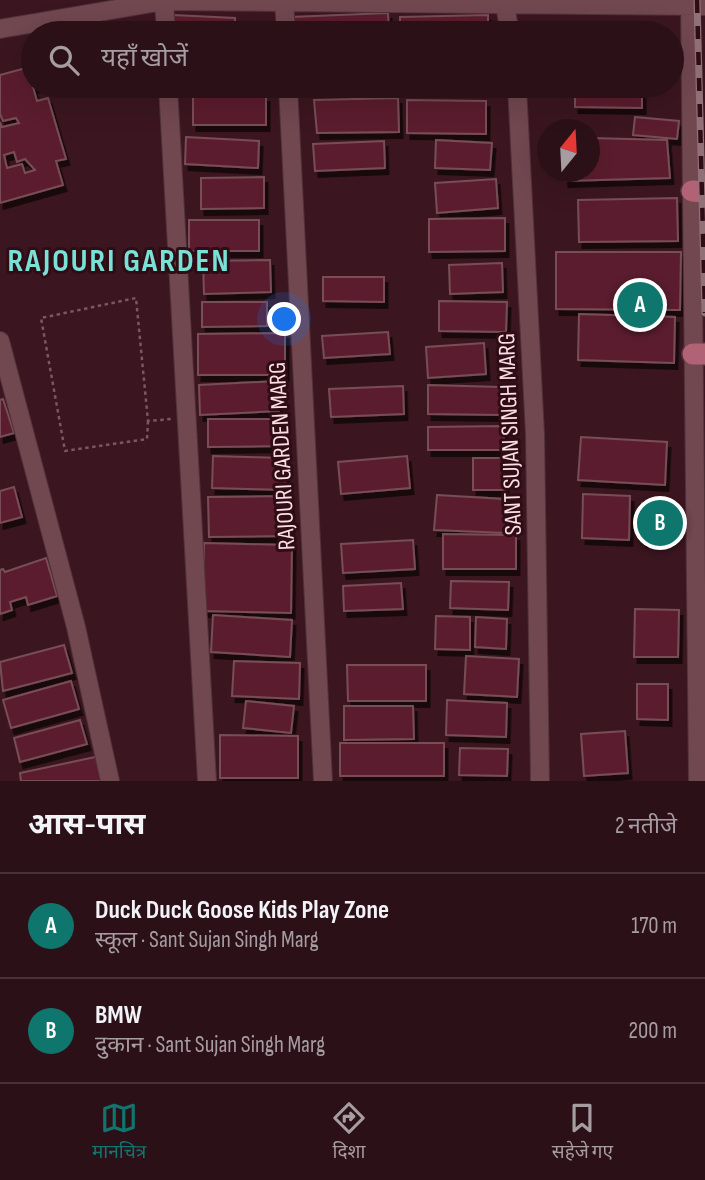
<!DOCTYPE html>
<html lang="hi">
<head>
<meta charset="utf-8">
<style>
	body { margin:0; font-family:"Sofia Sans Condensed","Noto Sans Devanagari",sans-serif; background:#341921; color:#f1f3f6 }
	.compass { position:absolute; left:537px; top:119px; width:63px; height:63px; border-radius:50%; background:#2c1018; box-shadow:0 7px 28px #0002; rotate:18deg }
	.you { position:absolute; left:285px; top:320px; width:24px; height:24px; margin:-18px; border:5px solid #fff; border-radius:50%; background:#1a73e8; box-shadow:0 0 0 10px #1a73e833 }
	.badge { display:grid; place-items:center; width:46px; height:46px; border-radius:50%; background:#0f766e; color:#fff; font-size:23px; font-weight:700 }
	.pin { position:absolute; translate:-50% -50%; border:4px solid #fff; box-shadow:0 2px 7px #0006 }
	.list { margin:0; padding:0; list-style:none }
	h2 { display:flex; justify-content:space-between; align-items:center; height:91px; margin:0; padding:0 28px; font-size:30px }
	h2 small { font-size:23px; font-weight:400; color:#a69da2 }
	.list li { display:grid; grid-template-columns:46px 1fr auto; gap:21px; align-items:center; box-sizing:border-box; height:105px; padding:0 28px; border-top:2px solid #483037 }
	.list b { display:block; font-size:26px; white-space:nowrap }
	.list p { margin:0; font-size:23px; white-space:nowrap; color:#a69da2 }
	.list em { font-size:23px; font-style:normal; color:#a69da2 }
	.icon { flex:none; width:38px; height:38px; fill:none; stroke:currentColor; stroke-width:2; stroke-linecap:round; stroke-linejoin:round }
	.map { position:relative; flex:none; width:705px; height:781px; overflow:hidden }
	.search { position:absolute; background:#2c1018; box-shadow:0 7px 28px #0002; left:21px; right:21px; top:21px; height:77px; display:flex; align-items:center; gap:18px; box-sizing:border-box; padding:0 24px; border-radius:38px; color:#a69da2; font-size:26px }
	.sheet { height:301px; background:#2c1018 }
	nav { display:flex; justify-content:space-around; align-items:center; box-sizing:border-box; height:98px; border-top:2px solid #483037; background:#2c1018; font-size:19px; color:#a69da2 }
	nav a { display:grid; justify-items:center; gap:4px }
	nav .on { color:#0f766e }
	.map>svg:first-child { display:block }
</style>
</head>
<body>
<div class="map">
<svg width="705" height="781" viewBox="0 0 705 781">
	<defs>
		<filter id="shadow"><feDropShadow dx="3.5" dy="6" stdDeviation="0" flood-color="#0009"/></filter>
	</defs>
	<rect width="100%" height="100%" fill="#3b1620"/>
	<path fill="#5a1e2f" stroke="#784d56" stroke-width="2" fill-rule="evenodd" filter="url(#shadow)" d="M 388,13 L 389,33 L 291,33 L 290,17 Z
		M 173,15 L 235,18 L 235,33 L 173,33 Z
		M 488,15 L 488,33 L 400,33 L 400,17 Z
		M 33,66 L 33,86 L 37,86 L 33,87 L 37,101 L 48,98 L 66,159 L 56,161 L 63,185 L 0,203 L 0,122 L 2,127 L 19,123 L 16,118 L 3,121 L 0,114 L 0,75 ZM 14,152 L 17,162 L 25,159 L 35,170 L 25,173 L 22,164 L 7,168 L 4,155 Z
		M 212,86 L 257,86 L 257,87 L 212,87 Z
		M 575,86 L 642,86 L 642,108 L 575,107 Z
		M 193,95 L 266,96 L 266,125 L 193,125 Z
		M 398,98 L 399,132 L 317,133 L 314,100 Z
		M 407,100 L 486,101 L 486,134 L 407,133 Z
		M 635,117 L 679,121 L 677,139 L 633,135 Z
		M 186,137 L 259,141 L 258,168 L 185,164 Z
		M 590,138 L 667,140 L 670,178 L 565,181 L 564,172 L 590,172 Z
		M 436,140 L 492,143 L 490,170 L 435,168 Z
		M 384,141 L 385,168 L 315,171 L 313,144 Z
		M 264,177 L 264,208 L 201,209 L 201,178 Z
		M 496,179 L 498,208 L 437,213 L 435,183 Z
		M 677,198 L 678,241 L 579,242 L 578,200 Z
		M 505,218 L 505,251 L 429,252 L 429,219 Z
		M 189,220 L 259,220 L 259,251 L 189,251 Z
		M 556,252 L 681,252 L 680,310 L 556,309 Z
		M 270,260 L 271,292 L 204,294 L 203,261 Z
		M 502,263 L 503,292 L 450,294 L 449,265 Z
		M 323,277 L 384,277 L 384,302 L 323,301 Z
		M 439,301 L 507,302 L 506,332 L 439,331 Z
		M 202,302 L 267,302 L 267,326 L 202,327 Z
		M 579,314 L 675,317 L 674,363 L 578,360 Z
		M 388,332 L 390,354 L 324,358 L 322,336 Z
		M 285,333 L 285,375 L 198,375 L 198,334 Z
		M 484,343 L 486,374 L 428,378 L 426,347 Z
		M 278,381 L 279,411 L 200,415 L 199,385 Z
		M 428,385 L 501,387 L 500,415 L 428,414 Z
		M 403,386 L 404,414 L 331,417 L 329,389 Z
		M 3,399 L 14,433 L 0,437 L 0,400 Z
		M 208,419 L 285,419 L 285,446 L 208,447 Z
		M 504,426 L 504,450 L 428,450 L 428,427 Z
		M 581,437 L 667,442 L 665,485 L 578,480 Z
		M 213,456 L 286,458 L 285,490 L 212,488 Z
		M 407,456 L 410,488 L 341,494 L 338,462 Z
		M 473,458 L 505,458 L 505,490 L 473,490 Z
		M 14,487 L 22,517 L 0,523 L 0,491 Z
		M 583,494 L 630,496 L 629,540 L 582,538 Z
		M 437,495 L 505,499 L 506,533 L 434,530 Z
		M 290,496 L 290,536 L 209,537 L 208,497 Z
		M 642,503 L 668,503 L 669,540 L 643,541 Z
		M 443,534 L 516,535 L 516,569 L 443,569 Z
		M 413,540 L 415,569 L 343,573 L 341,544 Z
		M 204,543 L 292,545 L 291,613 L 203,611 Z
		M 46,558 L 57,596 L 28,605 L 26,597 L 10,602 L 12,610 L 0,614 L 0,570 L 3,569 L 5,572 Z
		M 451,581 L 509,582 L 508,610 L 450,608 Z
		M 401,583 L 403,609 L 344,611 L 343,586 Z
		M 635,609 L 679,610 L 678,657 L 634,657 Z
		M 213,615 L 292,620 L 290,657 L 211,652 Z
		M 436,616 L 470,617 L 470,650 L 435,649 Z
		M 476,617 L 507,619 L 506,649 L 475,647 Z
		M 64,645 L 72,673 L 3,691 L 0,662 Z
		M 466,656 L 519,659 L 517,697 L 464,694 Z
		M 234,661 L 300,663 L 299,699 L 232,696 Z
		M 347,665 L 426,665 L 426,701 L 348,701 Z
		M 71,681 L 79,709 L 11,728 L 3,700 Z
		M 637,684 L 668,684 L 668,720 L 637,719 Z
		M 447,700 L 507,703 L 506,737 L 446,735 Z
		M 246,701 L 294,706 L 291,733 L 243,728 Z
		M 344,706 L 413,706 L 414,739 L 344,740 Z
		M 80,720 L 87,744 L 20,762 L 14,738 Z
		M 625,731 L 628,773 L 584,776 L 581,734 Z
		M 220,735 L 298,736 L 298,778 L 220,778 Z
		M 340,743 L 444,743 L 444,776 L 340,776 Z
		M 460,748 L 508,749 L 507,776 L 459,775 Z
		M 100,756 L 105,781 L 21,781 L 20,773 Z"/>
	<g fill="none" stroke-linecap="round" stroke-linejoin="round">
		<g stroke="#503239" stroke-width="20">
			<path id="minor" d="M 284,0 L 286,33
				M 504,0 L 510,33
				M 690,0 L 698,781
				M 164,1 L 166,33
				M 0,29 L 164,1 L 705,6
				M 168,86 L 207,781
				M 288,86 L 323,781
				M 517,86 L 535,434 L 540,781
				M 0,341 L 76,627 L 110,781"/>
		</g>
		<g stroke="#503239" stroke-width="24">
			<path id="major" d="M 692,191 L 705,192
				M 693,354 L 705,354"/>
		</g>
		<path stroke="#795860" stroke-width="2.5" stroke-dasharray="3.5 3.5" stroke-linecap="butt" d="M 148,421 L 147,439 L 65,451 L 41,318 L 136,298 L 148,421 L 171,419"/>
		<use href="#minor" stroke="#714750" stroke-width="18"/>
		<use href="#major" stroke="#b16375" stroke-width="21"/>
		<g stroke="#917178" stroke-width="7">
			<path id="rail" d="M 697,0 L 705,313"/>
		</g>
		<use href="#rail" stroke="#300c16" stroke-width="4.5" stroke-dasharray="13" stroke-linecap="butt"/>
	</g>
	<g text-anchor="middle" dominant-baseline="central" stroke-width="6" stroke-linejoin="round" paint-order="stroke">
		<g font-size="24" fill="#fae0e4" stroke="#300c16">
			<text transform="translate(510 434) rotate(-92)">SANT SUJAN SINGH MARG</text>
			<text transform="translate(282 456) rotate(-93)">RAJOURI GARDEN MARG</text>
		</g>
		<g font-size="32" font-weight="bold" letter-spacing="2" fill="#79e2d7" stroke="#300c16">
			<text x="119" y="261">RAJOURI GARDEN</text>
		</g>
	</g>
</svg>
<svg class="compass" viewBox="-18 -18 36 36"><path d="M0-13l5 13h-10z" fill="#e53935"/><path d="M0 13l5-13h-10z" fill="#a69da2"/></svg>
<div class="you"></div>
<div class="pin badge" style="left:640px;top:305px">A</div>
<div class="pin badge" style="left:660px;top:523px">B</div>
<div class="search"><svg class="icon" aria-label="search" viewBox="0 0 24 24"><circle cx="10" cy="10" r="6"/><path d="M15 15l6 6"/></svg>यहाँ खोजें</div>
</div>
<section class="sheet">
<h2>आस-पास<small>2 नतीजे</small></h2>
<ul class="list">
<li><span class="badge">A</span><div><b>Duck Duck Goose Kids Play Zone</b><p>स्कूल · Sant Sujan Singh Marg</p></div><em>170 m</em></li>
<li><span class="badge">B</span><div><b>BMW</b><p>दुकान · Sant Sujan Singh Marg</p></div><em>200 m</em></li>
</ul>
</section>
<nav>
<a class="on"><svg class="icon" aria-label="map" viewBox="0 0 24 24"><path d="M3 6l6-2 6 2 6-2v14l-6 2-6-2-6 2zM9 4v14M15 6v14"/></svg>मानचित्र</a>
<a><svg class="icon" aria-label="directions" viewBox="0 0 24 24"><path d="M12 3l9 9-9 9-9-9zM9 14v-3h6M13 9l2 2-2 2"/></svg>दिशा</a>
<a><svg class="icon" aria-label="saved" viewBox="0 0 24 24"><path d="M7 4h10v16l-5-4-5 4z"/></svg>सहेजे गए</a>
</nav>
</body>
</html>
